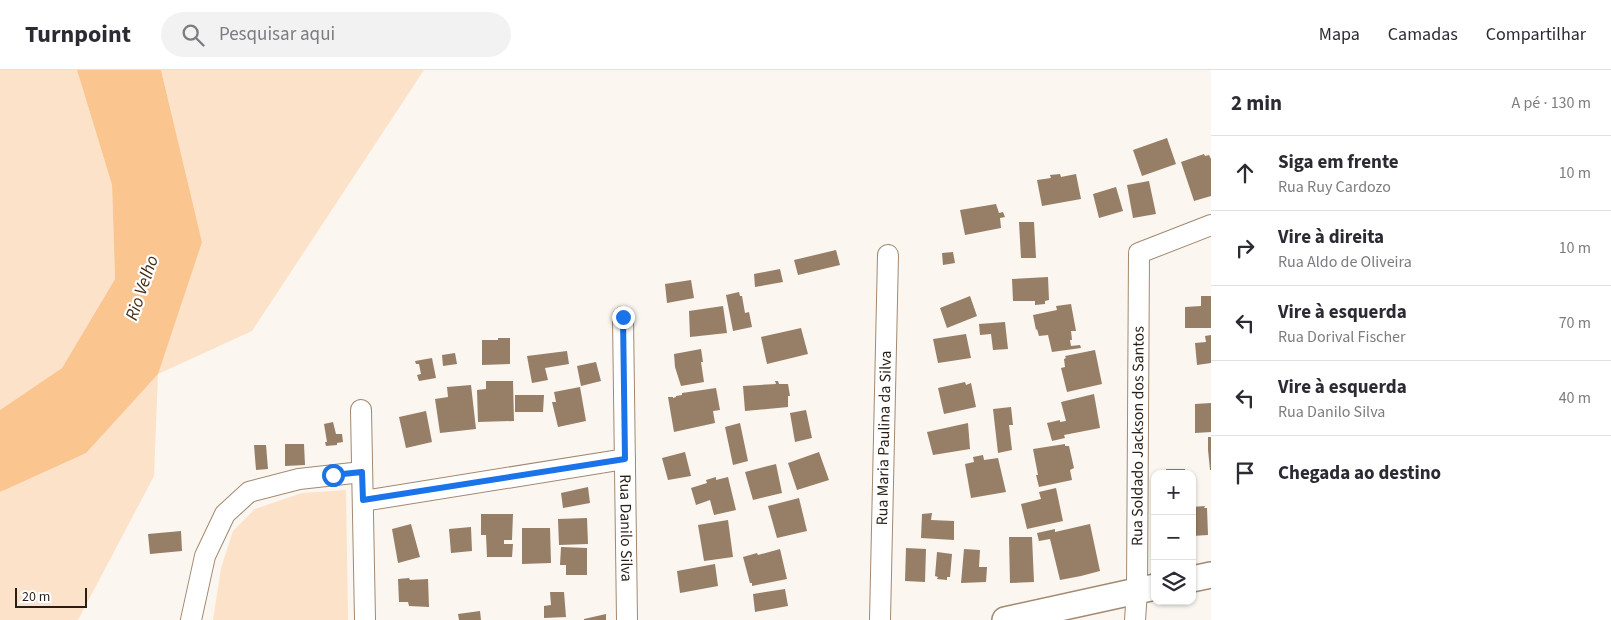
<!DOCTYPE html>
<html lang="pt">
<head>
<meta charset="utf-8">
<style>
	body { margin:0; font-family:"Source Sans 3",sans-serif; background:#f2f2f3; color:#2b2b33 }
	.controls { position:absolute; right:15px; bottom:15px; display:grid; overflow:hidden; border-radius:10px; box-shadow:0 1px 4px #0004 }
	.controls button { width:45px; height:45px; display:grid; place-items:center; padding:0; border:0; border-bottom:1px solid #e1e1e2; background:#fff; color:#2b2b33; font:25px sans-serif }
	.scale { position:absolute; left:15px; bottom:12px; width:72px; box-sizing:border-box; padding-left:5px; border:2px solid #281e15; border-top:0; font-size:14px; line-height:18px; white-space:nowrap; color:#281e15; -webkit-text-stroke:4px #fff; paint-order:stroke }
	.stop { position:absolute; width:15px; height:15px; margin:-11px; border:4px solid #1a73e8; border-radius:50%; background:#fff }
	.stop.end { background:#1a73e8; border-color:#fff; box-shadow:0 1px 5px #0008 }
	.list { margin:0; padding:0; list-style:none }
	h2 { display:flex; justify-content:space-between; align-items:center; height:65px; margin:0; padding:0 20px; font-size:21px }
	h2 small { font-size:16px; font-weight:400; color:#7c7c81 }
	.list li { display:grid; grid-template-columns:32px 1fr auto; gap:15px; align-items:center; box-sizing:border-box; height:75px; padding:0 20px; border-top:1px solid #e1e1e2 }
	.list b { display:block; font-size:19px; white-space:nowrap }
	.list p { margin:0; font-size:16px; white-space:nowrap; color:#7c7c81 }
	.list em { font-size:16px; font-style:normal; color:#7c7c81 }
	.icon { flex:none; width:28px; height:28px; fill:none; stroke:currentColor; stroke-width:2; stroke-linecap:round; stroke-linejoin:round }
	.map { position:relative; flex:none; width:1211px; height:550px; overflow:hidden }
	header { display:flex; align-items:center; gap:30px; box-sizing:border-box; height:70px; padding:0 25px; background:#fff; border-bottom:1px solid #e1e1e2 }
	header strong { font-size:24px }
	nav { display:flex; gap:28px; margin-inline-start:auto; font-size:18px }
	.search { width:350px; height:45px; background:#f2f2f3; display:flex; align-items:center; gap:12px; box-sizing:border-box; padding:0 18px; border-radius:28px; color:#7c7c81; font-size:19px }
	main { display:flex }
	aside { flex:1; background:#fff }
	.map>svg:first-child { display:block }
</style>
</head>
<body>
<header>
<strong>Turnpoint</strong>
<div class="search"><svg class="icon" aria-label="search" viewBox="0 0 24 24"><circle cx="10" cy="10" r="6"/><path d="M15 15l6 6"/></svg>Pesquisar aqui</div>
<nav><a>Mapa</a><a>Camadas</a><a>Compartilhar</a></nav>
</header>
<main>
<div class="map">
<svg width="1211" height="550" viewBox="0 0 1211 550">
	<rect width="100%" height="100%" fill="#fbf6f0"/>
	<path fill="#fce2c9" d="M 0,0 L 77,0 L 112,115 L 115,209 L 62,298 L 0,340 Z
		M 161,0 L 424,0 L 252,261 L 158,304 L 154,406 L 78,550 L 0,550 L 0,422 L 3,421 L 202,172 Z
		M 346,420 L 348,550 L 213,550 L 221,498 L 233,461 L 255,439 L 302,423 Z"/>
	<path fill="#fbc590" d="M 77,0 L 161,0 L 202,172 L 158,304 L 86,383 L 0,422 L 0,340 L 62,298 L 115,209 L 112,115 Z"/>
	<path fill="#977e67" d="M 1167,68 L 1176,94 L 1142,106 L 1133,80 Z
		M 1204,84 L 1205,86 L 1209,85 L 1211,89 L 1211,126 L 1194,131 L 1181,92 Z
		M 1060,104 L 1061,107 L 1076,104 L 1081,129 L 1042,136 L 1037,110 L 1051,108 L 1050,105 Z
		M 1149,111 L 1156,144 L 1133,148 L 1127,115 Z
		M 1116,117 L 1123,141 L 1099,148 L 1093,124 Z
		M 996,134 L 999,143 L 1003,142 L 1005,147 L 1000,148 L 1001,158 L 965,165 L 960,140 Z
		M 1019,152 L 1034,152 L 1036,188 L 1021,188 Z
		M 836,180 L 840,195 L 798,205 L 794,190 Z
		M 953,182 L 955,193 L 943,195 L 942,183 Z
		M 780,199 L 783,212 L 755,217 L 754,204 Z
		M 1048,207 L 1049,230 L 1045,231 L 1045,234 L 1035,235 L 1035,231 L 1013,231 L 1012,209 Z
		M 691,210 L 694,228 L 667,233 L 665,214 Z
		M 739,222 L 740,226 L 742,226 L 745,243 L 749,242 L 752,257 L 733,261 L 726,225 Z
		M 970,226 L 977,246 L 947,258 L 940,238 Z
		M 1201,226 L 1211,226 L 1211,258 L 1185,258 L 1185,237 L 1201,236 Z
		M 1071,234 L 1076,261 L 1071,261 L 1072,270 L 1070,270 L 1071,276 L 1080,275 L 1081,278 L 1052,282 L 1048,265 L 1039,266 L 1037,259 L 1036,260 L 1033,245 L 1057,240 L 1056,236 Z
		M 723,236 L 727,263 L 690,267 L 689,241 Z
		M 1005,252 L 1008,279 L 993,280 L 991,264 L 980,265 L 979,254 Z
		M 801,258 L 808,284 L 767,294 L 761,267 Z
		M 966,264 L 971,288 L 938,293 L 933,269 Z
		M 1211,265 L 1211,293 L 1197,295 L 1195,273 L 1206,272 L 1205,266 Z
		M 498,268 L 510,268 L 510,294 L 482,295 L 482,270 L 498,270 Z
		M 701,279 L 703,292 L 701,292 L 704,312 L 681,316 L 675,297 L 674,284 Z
		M 1095,280 L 1102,314 L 1067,322 L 1061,298 L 1065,297 L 1064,289 L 1066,288 L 1065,286 Z
		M 567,281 L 569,294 L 545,298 L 548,310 L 532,313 L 527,286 Z
		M 455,283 L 457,294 L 443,296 L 442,285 Z
		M 432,288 L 436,308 L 419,311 L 417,305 L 421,304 L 419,294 L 416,294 L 415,291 Z
		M 596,292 L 601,311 L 581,316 L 577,296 Z
		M 486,311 L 513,311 L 514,351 L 478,352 L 477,320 L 486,319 Z
		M 775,311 L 778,311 L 779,314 L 788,314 L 790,326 L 788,326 L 788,337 L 745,341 L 743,316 L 776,314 Z
		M 965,312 L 966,315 L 971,313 L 976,337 L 944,344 L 938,318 Z
		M 471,315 L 476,359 L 440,363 L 435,329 L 448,327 L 447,317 Z
		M 580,317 L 586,351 L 558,357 L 552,332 L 556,332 L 554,322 Z
		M 716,318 L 720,340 L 713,341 L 715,353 L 674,362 L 668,327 L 673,327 L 673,328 L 676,327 L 676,326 L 682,325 L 682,323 Z
		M 1094,324 L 1100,358 L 1064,365 L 1065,368 L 1052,371 L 1047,353 L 1060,350 L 1060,352 L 1066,351 L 1061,332 Z
		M 515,325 L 544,325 L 543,342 L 515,342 Z
		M 1211,333 L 1211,362 L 1195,363 L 1195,334 Z
		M 1011,337 L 1013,355 L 1009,355 L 1012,380 L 998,383 L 993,339 Z
		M 806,340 L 812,368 L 795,372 L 790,343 Z
		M 426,341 L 432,372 L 406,378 L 399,347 Z
		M 333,352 L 336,364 L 342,364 L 343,372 L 337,373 L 337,375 L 326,376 L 325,372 L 327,372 L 324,354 Z
		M 740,353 L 748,391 L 733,395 L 725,357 Z
		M 968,353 L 970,379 L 933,385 L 927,362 Z
		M 1208,367 L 1211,367 L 1211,400 L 1210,400 L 1208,380 Z
		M 285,374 L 304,374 L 305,395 L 285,396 Z
		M 1065,374 L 1065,376 L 1069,376 L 1074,398 L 1070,400 L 1072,410 L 1039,417 L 1036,405 L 1038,405 L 1033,379 Z
		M 254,375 L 266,375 L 268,399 L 256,400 Z
		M 685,382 L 691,406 L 668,410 L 662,388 Z
		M 819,382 L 829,410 L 797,420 L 788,393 Z
		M 983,385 L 984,390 L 998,388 L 1006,422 L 971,428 L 965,394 L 974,392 L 973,387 Z
		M 776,394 L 782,423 L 753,430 L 745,402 Z
		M 1166,399 L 1185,399 L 1185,404 L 1166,404 Z
		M 716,407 L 716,410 L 728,407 L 736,440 L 714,445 L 710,430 L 696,435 L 691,418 L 707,413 L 706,410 Z
		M 588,417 L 590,433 L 563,438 L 561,423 Z
		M 1056,418 L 1063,451 L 1027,459 L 1021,434 L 1041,429 L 1039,422 Z
		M 799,428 L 807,461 L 777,468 L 768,436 Z
		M 1205,436 L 1204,438 L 1207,438 L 1208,465 L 1192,466 L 1192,437 Z
		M 932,443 L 931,450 L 954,451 L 954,470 L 921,468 L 922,444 Z
		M 481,444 L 513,444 L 512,470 L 504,470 L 504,474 L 513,474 L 512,487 L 487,487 L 486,465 L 481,465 Z
		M 587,448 L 588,474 L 559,475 L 558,449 Z
		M 728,450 L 733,487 L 704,491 L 698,455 Z
		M 411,454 L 420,487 L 398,493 L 392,459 Z
		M 1090,454 L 1100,501 L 1081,506 L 1060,510 L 1050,469 L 1039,471 L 1037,463 L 1055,459 L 1055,462 Z
		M 471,457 L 472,481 L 451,483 L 449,459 Z
		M 522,458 L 550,458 L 551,493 L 522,494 Z
		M 181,461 L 182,481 L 150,484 L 148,464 Z
		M 1009,467 L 1032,467 L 1034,512 L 1010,513 Z
		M 561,477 L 587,478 L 587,505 L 566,505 L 566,495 L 560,495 Z
		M 906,478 L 926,479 L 925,512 L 905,511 Z
		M 780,479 L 787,509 L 752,516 L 752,513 L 750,513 L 743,487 L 757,483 L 758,485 Z
		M 964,479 L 980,480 L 979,497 L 987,497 L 986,512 L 961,513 Z
		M 937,482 L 952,484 L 950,507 L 947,507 L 947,510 L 937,509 L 938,507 L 935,506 Z
		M 715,494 L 718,516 L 680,523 L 677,501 Z
		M 409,508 L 410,510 L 428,509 L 429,537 L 409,536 L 408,532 L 399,532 L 398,509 Z
		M 785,519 L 788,536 L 755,542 L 753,524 Z
		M 550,522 L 564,522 L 566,547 L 544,548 L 544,536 L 551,535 Z
		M 480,541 L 481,550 L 459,550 L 458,544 Z
		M 606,544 L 606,550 L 584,550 L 584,549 Z"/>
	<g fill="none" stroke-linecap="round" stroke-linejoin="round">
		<g stroke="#a28971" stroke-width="22">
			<g id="minor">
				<path id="s1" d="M 623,247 L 627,550"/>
				<path d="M 361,340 L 365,550"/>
				<path d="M 363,431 L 625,389"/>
				<path d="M 191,550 L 205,486 L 225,444 L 249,422 L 299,409 L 362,402"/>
				<path id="s2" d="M 880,550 L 888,185"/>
				<path id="s3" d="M 1135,550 L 1137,521 L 1139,183 L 1211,155"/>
			</g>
		</g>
		<g stroke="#a28971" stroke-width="28">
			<path id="tertiary" d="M 1192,509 L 1211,505
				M 1005,550 L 1155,517"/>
		</g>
		<use href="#minor" stroke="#fff" stroke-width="20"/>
		<use href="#tertiary" stroke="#fff" stroke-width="25"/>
	</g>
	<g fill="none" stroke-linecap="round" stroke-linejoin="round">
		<path stroke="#1a73e8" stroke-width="6" d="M 333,405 L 362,402 L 363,430 L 625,389 L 623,247"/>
	</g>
	<g text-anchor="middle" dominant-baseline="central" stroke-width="4.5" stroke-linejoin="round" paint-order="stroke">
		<g font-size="16" fill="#281e15" stroke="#fff">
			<text stroke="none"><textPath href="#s3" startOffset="184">Rua Soldado Jackson dos Santos</textPath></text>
			<text stroke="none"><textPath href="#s2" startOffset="182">Rua Maria Paulina da Silva</textPath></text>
			<text stroke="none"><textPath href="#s1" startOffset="211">Rua Danilo Silva</textPath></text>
		</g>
		<g font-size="18" font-style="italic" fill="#482e10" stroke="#fff">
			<text transform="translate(142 218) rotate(-71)">Rio Velho</text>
		</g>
	</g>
</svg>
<div class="controls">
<button>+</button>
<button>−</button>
<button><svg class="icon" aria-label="layers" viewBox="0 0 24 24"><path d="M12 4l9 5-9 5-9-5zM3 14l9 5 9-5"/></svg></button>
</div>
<div class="scale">20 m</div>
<div class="stop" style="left:333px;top:405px"></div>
<div class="stop end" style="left:623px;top:247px"></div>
</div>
<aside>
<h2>2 min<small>A pé · 130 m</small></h2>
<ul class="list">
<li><svg class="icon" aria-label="ahead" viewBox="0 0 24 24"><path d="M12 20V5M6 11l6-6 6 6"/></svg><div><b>Siga em frente</b><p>Rua Ruy Cardozo</p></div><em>10 m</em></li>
<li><svg class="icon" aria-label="right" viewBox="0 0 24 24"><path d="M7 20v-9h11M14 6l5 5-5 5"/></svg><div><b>Vire à direita</b><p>Rua Aldo de Oliveira</p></div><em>10 m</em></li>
<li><svg class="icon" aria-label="left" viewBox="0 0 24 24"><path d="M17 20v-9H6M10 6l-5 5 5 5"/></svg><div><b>Vire à esquerda</b><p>Rua Dorival Fischer</p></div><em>70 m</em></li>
<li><svg class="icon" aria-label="left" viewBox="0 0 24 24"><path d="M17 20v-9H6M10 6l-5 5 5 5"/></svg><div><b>Vire à esquerda</b><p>Rua Danilo Silva</p></div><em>40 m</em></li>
<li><svg class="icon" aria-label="arrive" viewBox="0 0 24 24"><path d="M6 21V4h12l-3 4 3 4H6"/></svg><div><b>Chegada ao destino</b></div></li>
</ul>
</aside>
</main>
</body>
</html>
